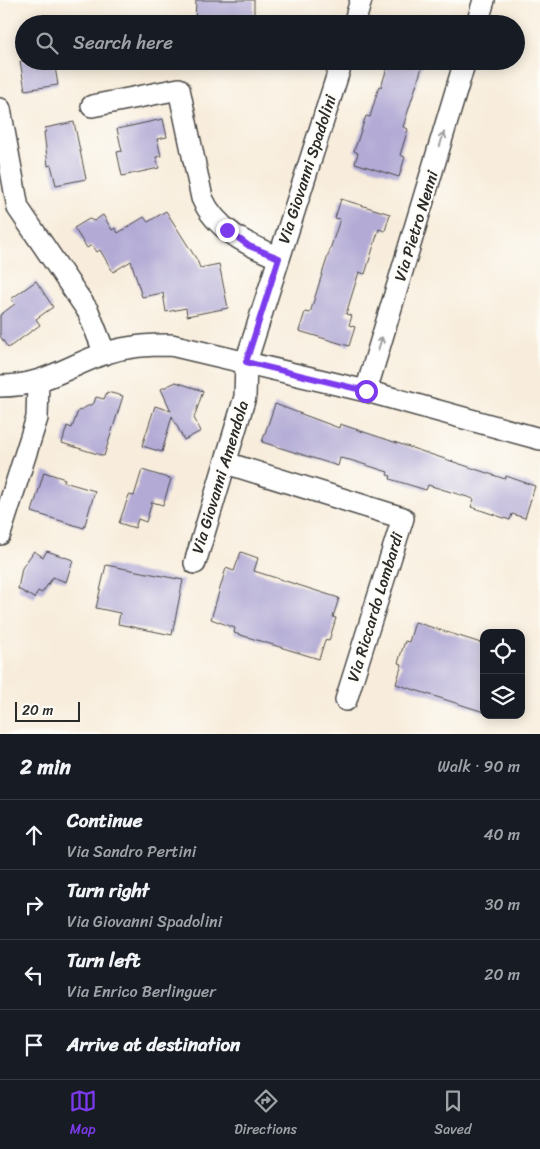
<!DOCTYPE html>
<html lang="en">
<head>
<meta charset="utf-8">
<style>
	body { margin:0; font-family:Sriracha,sans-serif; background:#242831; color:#f1f3f6 }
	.controls { position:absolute; right:15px; bottom:15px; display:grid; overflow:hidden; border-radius:10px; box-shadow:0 2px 12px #0003 }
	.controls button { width:45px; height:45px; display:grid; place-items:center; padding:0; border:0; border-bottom:1px solid #363941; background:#171b24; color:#f1f3f6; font:25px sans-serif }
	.scale { position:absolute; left:15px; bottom:12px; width:65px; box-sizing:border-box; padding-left:5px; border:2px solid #2b2b2b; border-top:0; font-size:14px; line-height:18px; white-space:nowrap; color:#2b2b2b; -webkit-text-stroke:4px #fdfcf7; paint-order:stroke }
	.stop { position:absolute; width:15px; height:15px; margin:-11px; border:4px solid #7c3aed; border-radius:50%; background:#fff }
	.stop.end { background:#7c3aed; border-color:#fff; box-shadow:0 1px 5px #0008 }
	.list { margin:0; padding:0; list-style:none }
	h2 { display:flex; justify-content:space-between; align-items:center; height:65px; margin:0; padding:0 20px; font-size:21px }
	h2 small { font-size:16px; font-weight:400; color:#9ea1a6 }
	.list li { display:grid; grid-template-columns:32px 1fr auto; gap:15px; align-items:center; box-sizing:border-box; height:70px; padding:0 20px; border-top:1px solid #363941 }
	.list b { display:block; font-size:19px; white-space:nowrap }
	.list p { margin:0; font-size:16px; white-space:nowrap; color:#9ea1a6 }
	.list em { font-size:16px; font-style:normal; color:#9ea1a6 }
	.icon { flex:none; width:28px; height:28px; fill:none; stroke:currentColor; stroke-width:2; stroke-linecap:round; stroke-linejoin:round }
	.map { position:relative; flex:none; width:540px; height:734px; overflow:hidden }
	.search { position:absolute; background:#171b24; box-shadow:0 2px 12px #0003; left:15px; right:15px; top:15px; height:55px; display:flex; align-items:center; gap:12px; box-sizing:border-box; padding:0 18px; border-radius:28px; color:#9ea1a6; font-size:19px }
	.sheet { height:345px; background:#171b24 }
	nav { display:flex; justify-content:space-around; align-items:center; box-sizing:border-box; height:70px; border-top:1px solid #363941; background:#171b24; font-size:14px; color:#9ea1a6 }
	nav a { display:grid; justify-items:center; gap:2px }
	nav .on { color:#7c3aed }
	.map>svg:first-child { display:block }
</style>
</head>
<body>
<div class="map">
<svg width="540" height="734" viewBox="0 0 540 734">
	<rect width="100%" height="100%" fill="#fdfcf7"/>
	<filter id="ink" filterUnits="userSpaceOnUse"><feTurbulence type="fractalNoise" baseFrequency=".02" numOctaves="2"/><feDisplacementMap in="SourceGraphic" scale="10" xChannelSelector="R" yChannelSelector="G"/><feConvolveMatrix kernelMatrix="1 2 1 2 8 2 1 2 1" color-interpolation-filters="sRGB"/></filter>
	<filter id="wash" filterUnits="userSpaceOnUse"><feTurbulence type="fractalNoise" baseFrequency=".0096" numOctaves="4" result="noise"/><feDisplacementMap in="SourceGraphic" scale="20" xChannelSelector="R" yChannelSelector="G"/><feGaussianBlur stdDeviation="1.12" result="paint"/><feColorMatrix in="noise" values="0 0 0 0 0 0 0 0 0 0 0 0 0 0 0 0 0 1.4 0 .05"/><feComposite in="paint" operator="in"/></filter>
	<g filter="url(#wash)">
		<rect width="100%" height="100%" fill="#f8eddc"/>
		<g id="blocks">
			<path fill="#b3abd5" d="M 196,0 L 254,0 L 254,24 L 195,24 Z
				M 20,61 L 54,61 L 58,85 L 25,90 Z
				M 396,61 L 424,61 L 403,127 L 408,129 L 400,155 L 405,157 L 399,177 L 355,163 L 358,153 L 354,151 L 366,116 L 370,117 L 379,86 L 381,87 L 388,65 L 394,67 Z
				M 163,119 L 167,137 L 157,139 L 161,156 L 156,157 L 159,168 L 122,176 L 117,152 L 122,151 L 117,129 Z
				M 74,122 L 86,179 L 56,185 L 51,165 L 48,166 L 44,132 L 46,132 L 45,128 Z
				M 341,199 L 390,214 L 385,231 L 379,229 L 365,274 L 359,272 L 346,314 L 352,316 L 349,325 L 355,327 L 349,346 L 299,331 L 305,312 L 310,313 L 323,271 L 340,219 L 335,218 Z
				M 166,211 L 197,260 L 200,268 L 219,264 L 228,308 L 187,316 L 186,308 L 166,312 L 163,293 L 142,297 L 131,261 L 113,272 L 100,250 L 97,252 L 92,245 L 87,248 L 74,228 L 89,219 L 94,221 L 103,215 L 112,230 L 115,228 L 118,233 L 144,217 L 148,222 Z
				M 36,281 L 53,307 L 36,319 L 40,325 L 8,348 L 0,336 L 0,315 L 15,304 L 11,299 Z
				M 176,382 L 203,391 L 194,418 L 201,431 L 184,440 L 172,416 L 162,452 L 142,446 L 155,406 L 171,411 L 161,389 Z
				M 107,392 L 123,396 L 104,456 L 62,443 L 67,426 L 72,428 L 78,411 L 94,403 L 96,397 L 104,399 Z
				M 275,404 L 339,428 L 340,424 L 505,479 L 506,476 L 535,486 L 525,518 L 512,514 L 510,520 L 471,507 L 474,499 L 428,485 L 426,490 L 390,479 L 391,476 L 387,475 L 388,472 L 350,460 L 340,458 L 338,466 L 262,442 Z
				M 142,470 L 171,479 L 163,505 L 152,502 L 146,522 L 138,519 L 135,528 L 119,523 L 129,495 L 134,496 Z
				M 44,472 L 65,479 L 64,482 L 95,491 L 84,528 L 32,512 Z
				M 34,551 L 43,557 L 47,551 L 73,560 L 66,582 L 53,577 L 42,593 L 38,591 L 34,598 L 18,589 L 22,568 Z
				M 241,552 L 258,558 L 254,571 L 339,598 L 333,617 L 336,618 L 329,641 L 325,640 L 319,659 L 234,633 L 235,628 L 211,619 L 226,568 L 234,571 Z
				M 106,565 L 183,580 L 172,635 L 118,624 L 120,613 L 96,608 Z
				M 415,622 L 484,644 L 484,712 L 396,684 L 402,664 L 398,663 L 405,641 L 409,642 Z"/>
		</g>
	</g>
	<g filter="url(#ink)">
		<use href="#blocks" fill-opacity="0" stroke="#4a4846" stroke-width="1"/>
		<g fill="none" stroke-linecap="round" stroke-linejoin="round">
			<g stroke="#4a4846" stroke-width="24">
				<path id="street" d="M 354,24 L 361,0
					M 477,24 L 484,0
					M 92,106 L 179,89 L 202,198 C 216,230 248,245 279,258
					M 0,109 L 18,208 L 88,311 L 105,354
					M 0,386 C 45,386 67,366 106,353 C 128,346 148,345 171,345 L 366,391 L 540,439
					M 366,391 L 465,61
					M 226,463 L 403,518 L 346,700
					M 0,534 L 37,418 L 38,383
					M 195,563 L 245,397 L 246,362 L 342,61"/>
			</g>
			<use href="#street" stroke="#fff" stroke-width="21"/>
		</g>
		<defs><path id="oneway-shaft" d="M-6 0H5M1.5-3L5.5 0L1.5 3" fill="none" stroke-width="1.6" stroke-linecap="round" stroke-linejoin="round" transform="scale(1.25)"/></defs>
		<g stroke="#a0a0a0">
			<use href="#oneway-shaft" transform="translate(442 139) rotate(-73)"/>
			<use href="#oneway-shaft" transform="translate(380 344) rotate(-73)"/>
		</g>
	</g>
	<g fill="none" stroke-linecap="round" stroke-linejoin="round" filter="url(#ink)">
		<path stroke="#7c3aed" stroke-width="6" d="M 227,230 L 249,246 L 279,258 L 246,362 L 366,391"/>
	</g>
	<g text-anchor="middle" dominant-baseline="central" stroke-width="4.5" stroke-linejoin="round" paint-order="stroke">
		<g font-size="16" fill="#2b2b2b" stroke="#fdfcf7">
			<text transform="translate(307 169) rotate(-72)">Via Giovanni Spadolini</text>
			<text transform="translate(416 226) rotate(-73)">Via Pietro Nenni</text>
			<text transform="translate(220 477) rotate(-73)">Via Giovanni Amendola</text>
			<text transform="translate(375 607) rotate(-73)">Via Riccardo Lombardi</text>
		</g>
	</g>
</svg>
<div class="controls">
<button><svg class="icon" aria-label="locate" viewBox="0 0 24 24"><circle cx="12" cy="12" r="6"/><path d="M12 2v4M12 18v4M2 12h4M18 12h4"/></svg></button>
<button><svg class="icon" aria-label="layers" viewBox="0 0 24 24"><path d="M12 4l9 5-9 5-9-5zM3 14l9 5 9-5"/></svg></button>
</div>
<div class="scale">20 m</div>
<div class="stop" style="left:366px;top:391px"></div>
<div class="stop end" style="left:227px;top:230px"></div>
<div class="search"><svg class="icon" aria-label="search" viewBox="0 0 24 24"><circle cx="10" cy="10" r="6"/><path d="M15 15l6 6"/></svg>Search here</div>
</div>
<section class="sheet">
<h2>2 min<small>Walk · 90 m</small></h2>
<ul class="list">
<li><svg class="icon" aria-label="ahead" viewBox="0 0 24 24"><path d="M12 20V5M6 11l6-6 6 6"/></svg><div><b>Continue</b><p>Via Sandro Pertini</p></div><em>40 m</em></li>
<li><svg class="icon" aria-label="right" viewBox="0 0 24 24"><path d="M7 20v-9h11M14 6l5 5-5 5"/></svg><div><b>Turn right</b><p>Via Giovanni Spadolini</p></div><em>30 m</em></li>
<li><svg class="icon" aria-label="left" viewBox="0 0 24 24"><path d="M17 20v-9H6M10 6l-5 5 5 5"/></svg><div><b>Turn left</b><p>Via Enrico Berlinguer</p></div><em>20 m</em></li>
<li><svg class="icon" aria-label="arrive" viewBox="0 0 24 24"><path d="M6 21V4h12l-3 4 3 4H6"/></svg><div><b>Arrive at destination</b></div></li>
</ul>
</section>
<nav>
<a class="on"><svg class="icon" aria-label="map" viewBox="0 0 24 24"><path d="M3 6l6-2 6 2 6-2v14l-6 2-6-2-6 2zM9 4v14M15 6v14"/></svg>Map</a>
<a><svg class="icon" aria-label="directions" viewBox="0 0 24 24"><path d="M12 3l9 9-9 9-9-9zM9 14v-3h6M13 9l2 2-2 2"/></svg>Directions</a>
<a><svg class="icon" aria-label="saved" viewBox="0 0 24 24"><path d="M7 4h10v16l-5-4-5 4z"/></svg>Saved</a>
</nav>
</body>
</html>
